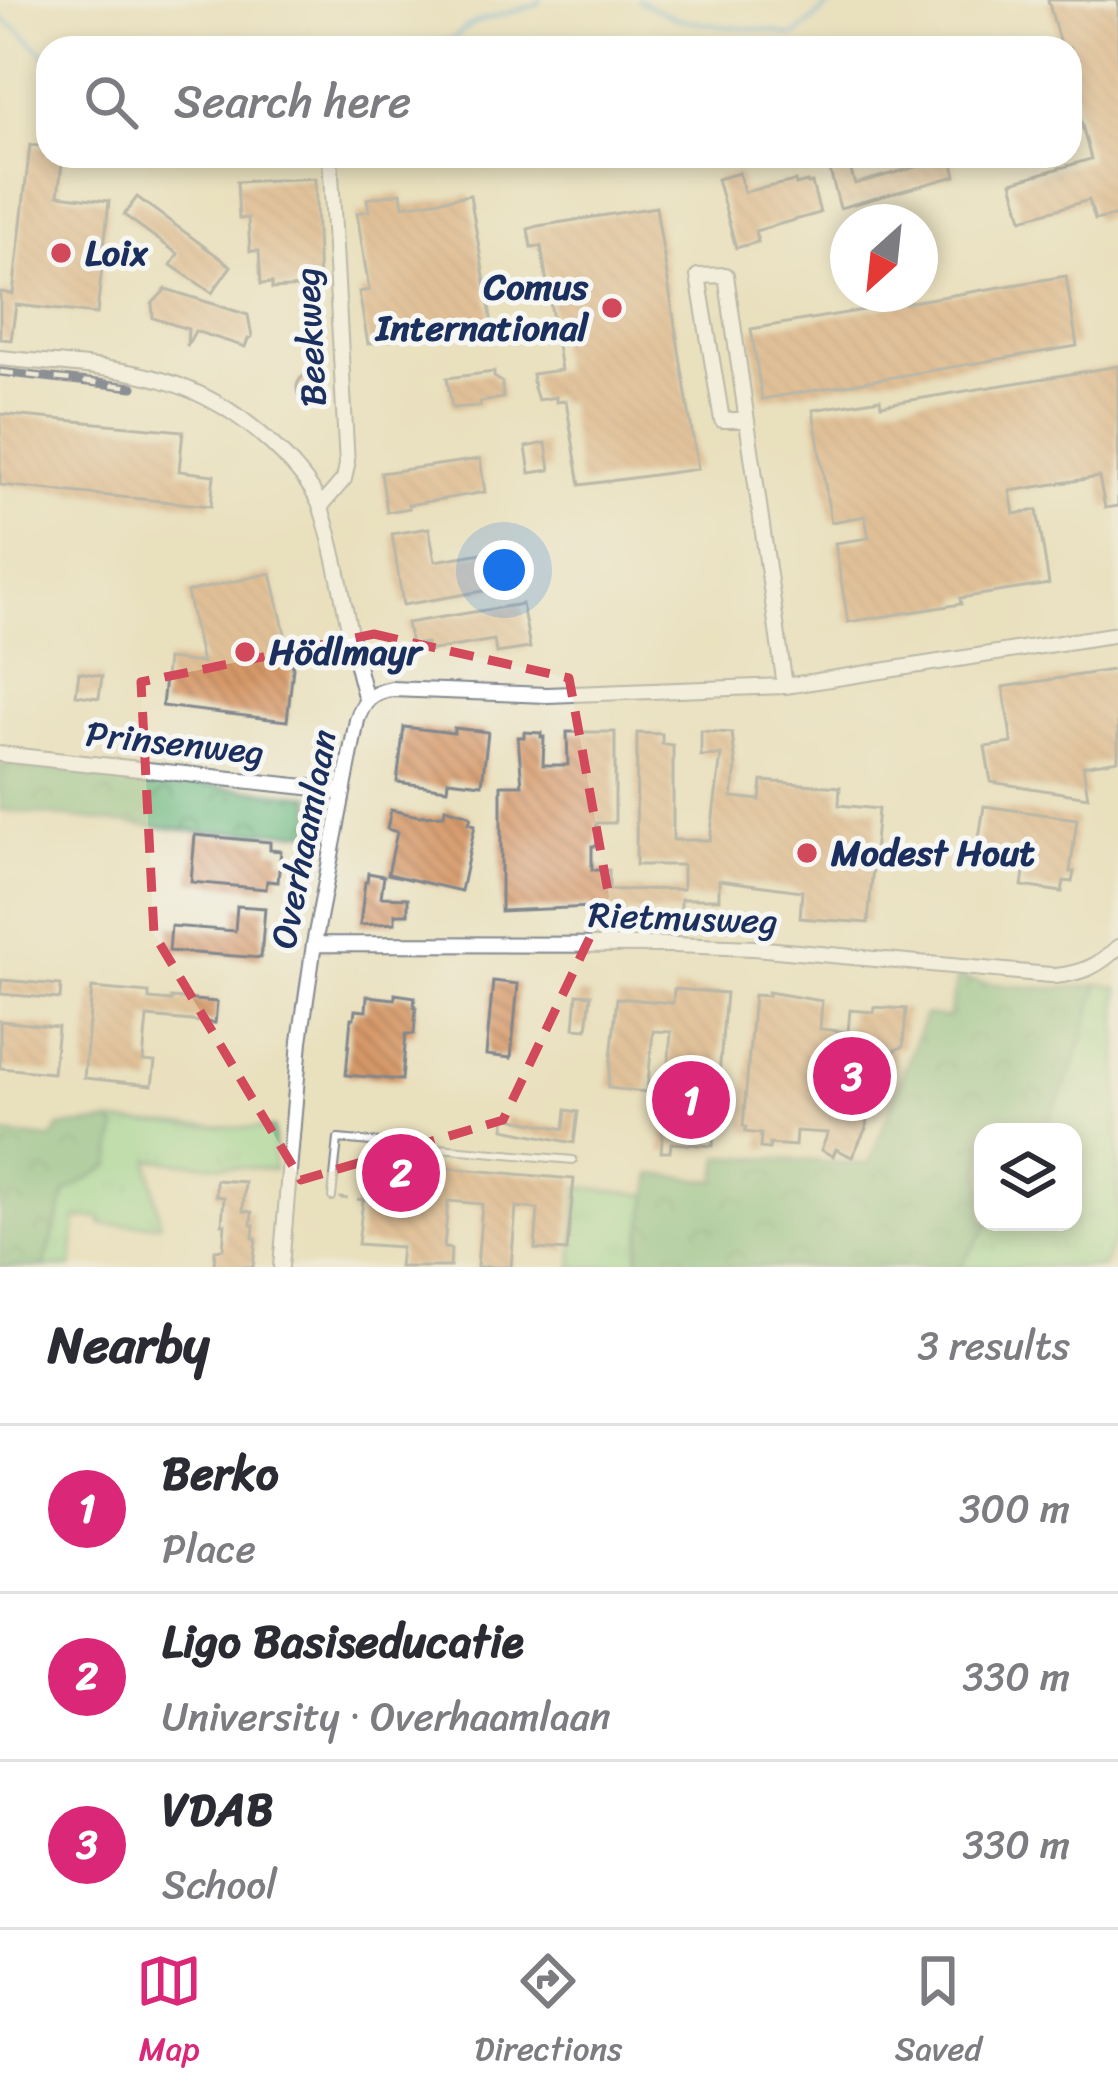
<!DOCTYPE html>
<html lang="en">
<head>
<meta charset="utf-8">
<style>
	body { margin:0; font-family:Sriracha,sans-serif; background:#f2f2f3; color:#2b2b33 }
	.controls { position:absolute; right:36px; bottom:36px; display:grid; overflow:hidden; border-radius:24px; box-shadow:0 6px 18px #0003 }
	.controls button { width:108px; height:108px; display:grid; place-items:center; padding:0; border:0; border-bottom:3px solid #e1e1e2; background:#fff; color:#2b2b33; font:60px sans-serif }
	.compass { position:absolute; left:830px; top:204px; width:108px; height:108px; border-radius:50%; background:#fff; box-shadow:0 6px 18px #0003; rotate:207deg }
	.you { position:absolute; left:504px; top:570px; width:42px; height:42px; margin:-30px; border:9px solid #fff; border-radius:50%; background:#1a73e8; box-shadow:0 0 0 18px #1a73e833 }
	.badge { display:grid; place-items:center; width:78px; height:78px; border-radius:50%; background:#db2777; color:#fff; font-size:39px; font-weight:700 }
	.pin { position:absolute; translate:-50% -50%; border:6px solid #fff; box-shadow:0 3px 12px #0006 }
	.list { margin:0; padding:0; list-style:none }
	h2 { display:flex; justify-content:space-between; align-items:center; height:156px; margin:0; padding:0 48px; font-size:51px }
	h2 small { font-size:39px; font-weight:400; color:#7c7c81 }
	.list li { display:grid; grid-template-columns:78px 1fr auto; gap:36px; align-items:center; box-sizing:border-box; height:168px; padding:0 48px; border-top:3px solid #e1e1e2 }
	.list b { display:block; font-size:45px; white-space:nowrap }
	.list p { margin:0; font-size:39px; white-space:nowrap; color:#7c7c81 }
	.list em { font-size:39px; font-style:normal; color:#7c7c81 }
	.icon { flex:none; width:66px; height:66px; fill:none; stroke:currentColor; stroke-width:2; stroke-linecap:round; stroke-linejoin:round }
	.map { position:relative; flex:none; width:1118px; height:1267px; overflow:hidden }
	.search { position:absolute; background:#fff; box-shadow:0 6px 18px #0003; left:36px; right:36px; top:36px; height:132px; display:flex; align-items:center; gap:30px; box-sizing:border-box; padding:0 42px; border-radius:36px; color:#7c7c81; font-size:45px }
	.sheet { height:660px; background:#fff }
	nav { display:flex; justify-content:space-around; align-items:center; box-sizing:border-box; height:168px; border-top:3px solid #e1e1e2; background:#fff; font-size:33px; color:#7c7c81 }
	nav a { display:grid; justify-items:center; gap:6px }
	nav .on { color:#db2777 }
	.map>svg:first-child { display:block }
</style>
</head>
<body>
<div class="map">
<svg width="1118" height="1267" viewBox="0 0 1118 1267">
	<defs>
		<pattern id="grass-tufts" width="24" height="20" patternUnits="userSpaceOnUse" patternTransform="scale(3)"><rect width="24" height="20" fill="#8ed996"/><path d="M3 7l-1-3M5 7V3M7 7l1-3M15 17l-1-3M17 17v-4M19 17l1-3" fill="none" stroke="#7abb84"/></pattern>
		<pattern id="forest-crowns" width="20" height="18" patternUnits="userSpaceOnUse" patternTransform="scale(3)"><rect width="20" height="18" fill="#72b97f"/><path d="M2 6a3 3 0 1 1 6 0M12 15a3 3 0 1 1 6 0" fill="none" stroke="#5d976b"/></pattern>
		<pattern id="building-back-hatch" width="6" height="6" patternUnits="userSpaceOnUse" patternTransform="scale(3)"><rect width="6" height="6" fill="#d79967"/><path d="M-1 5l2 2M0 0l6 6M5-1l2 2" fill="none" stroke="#ae7d58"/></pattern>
	</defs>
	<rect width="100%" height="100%" fill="#f6f6f2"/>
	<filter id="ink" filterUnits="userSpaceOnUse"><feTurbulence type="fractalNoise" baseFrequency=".00833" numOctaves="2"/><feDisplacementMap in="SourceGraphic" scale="24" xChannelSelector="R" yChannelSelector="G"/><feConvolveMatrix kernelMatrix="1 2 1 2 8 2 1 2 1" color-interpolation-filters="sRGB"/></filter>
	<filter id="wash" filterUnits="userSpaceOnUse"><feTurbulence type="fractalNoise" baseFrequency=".004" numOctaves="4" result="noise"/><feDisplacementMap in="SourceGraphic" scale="48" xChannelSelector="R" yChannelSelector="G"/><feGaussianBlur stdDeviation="2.7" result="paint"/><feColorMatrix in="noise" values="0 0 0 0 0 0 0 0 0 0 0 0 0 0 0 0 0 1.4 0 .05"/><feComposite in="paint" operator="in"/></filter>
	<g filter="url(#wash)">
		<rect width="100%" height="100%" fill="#e9e0bd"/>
		<path fill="url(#grass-tufts)" stroke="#54847a" stroke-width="3" d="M 1099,984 L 1118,988 L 1118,1229 L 1103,1267 L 960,1267 L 990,1222 L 1073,1222 L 1073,1132 L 1043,1132 L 1074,1066 Z
			M 111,1122 L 273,1129 L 274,1170 L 149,1160 L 160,1224 L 102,1225 L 101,1218 L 76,1219 L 72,1267 L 44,1267 L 66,1192 L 117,1129 Z
			M 579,1187 L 648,1195 L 636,1267 L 572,1267 Z"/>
		<path fill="url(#forest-crowns)" stroke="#46746e" stroke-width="3" d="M 0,764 L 311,796 L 313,832 L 206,832 L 0,810 Z
			M 957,978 C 999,986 1059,992 1099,984 L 1074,1066 L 1043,1132 L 983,1132 L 983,1222 L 990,1222 L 960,1267 L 636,1267 L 652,1174 L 717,1181 L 720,1156 L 869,1164 L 925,1015 L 948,1018 Z
			M 111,1122 L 117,1129 L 111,1165 L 66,1192 L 44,1267 L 0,1267 L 0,1134 L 51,1139 L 59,1127 Z"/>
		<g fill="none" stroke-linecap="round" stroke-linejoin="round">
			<path stroke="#66b0de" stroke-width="4.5" d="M 638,0 L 677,19 L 721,26 L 775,31 L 789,36 L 797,34 L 835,0
				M 0,17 L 18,29 L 48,58
				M 422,48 L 425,45 L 453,39 L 467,27 L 480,21 L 536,5 L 541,0"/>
		</g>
		<g id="blocks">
			<path fill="url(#building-back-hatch)" d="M 1048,0 L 1118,0 L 1118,215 L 1095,220 L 1089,200 L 1022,219 L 1012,182 L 1091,159 L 1073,91 L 1070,92 L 1070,48 L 1061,48 Z
				M 30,145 L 48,147 L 48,156 L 63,156 L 58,195 L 109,201 L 97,314 L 16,305 L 11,340 L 0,339 L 0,292 L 13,294 Z
				M 826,156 L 846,156 L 855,184 L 941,160 L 940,156 L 951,156 L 956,176 L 840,208 Z
				M 739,173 L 744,192 L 795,181 L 796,185 L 807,182 L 808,184 L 812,183 L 820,213 L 755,231 L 758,242 L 736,248 L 717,179 Z
				M 315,178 L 319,286 L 272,289 L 272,283 L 261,284 L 259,251 L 250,251 L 248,218 L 239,219 L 237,182 Z
				M 401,193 L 403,206 L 470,195 L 492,323 L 368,344 L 359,292 L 369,290 L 357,213 L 369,211 L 367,199 Z
				M 137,197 L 231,266 L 212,293 L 171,265 L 178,254 L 124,215 Z
				M 656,207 L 698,469 L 580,485 L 566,401 L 556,402 L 556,397 L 538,400 L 534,388 L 532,374 L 561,370 L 541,246 L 531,247 L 528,229 L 538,226 Z
				M 1066,276 L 1077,346 L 762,399 L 751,329 Z
				M 166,289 L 248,315 L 252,337 L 248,339 L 245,347 L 195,331 L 187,346 L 188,329 L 153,318 L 152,304 Z
				M 1118,366 L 1118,506 L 1105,508 L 1099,477 L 1010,491 L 1014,514 L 1037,510 L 1049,584 L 960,598 L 961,604 L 848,622 L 835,543 L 869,538 L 865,516 L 831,522 L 813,410 L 880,399 L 881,405 Z
				M 494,372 L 494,377 L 502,382 L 503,398 L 480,402 L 480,406 L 452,408 L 447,378 Z
				M297 388a14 14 0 1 1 28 0a14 14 0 1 1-28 0Z
				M 0,414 L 183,431 L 179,471 L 214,475 L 211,506 L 0,485 Z
				M 546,443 L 550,470 L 530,473 L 526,447 Z
				M 480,459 L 485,492 L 408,505 L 409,508 L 387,512 L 381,473 Z
				M 429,528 L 435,561 L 500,550 L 506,587 L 403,605 L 392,534 Z
				M 271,573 L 293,668 L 287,721 L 162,706 L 167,659 L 202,663 L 187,592 Z
				M 522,604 L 530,648 L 496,653 L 494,640 L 427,651 L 426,643 L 411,645 L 407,623 Z
				M 1118,669 L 1118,760 L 1083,766 L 1088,797 L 991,782 L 985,747 L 1012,743 L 1003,687 Z
				M 79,672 L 102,676 L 99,698 L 76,695 Z
				M 404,727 L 454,733 L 454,728 L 488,732 L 482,784 L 448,780 L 447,789 L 397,782 Z
				M 701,731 L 732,733 L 736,767 L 732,797 L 760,800 L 762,781 L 840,787 L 839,805 L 878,809 L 868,923 L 800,918 L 802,891 L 719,880 L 719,899 L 681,899 L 681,913 L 591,913 L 591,907 L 501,911 L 501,785 L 522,785 L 518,737 L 524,737 L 524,732 L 541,733 L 541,737 L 544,737 L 543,765 L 568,765 L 567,732 L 615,732 L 615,823 L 597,823 L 597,846 L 592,846 L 592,870 L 609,870 L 609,890 L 683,889 L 683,865 L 636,865 L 637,733 L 662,734 L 662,744 L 673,745 L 673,840 L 710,840 L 721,755 L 701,756 Z
				M 984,806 L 1077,819 L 1070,872 L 1074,872 L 1072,882 L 1064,881 L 1062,892 L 1022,886 L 1026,859 L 977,852 Z
				M 445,808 L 466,814 L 471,817 L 469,823 L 475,825 L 461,891 L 388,874 L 397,832 L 387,829 L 391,810 L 418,816 L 444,815 Z
				M 195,835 L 270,842 L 270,850 L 281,851 L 280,859 L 287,862 L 279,870 L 278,882 L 267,881 L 266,889 L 191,882 Z
				M 368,873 L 384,876 L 381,897 L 408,898 L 408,914 L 395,914 L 395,923 L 360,925 L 365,882 L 367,882 Z
				M 237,906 L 265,908 L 261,958 L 169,951 L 171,926 L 235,931 Z
				M 2,980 L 61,985 L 60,999 L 0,994 Z
				M 493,981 L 518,984 L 511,1058 L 486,1055 Z
				M 92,988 L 149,993 L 149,999 L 171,1001 L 171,998 L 217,1002 L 215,1023 L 147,1017 L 143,1061 L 155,1062 L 152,1085 L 84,1078 Z
				M 674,989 L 726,993 L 713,1146 L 671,1143 L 670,1152 L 661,1152 L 671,1032 L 653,1031 L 647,1092 L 608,1088 L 617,998 L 673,1003 Z
				M 768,992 L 822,1001 L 820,1029 L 848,1032 L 850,1010 L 874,1012 L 874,1007 L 906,1009 L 903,1047 L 895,1050 L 894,1066 L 872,1065 L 866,1128 L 852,1157 L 836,1149 L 833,1156 L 821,1150 L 828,1133 L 796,1131 L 795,1146 L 770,1144 L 769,1149 L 760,1148 L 761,1134 L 745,1132 L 746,1127 L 743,1126 L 754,995 L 768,996 Z
				M 395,994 L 415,997 L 414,1007 L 416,1007 L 414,1034 L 406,1034 L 402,1080 L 346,1075 L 351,1018 L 354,1018 L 355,1010 L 366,1011 L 367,996 L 395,999 Z
				M 577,994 L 591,995 L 587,1029 L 574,1028 Z
				M 0,1021 L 58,1027 L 53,1073 L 0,1068 Z
				M 566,1110 L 578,1112 L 574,1143 L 504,1129 L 505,1117 L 564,1129 Z
				M 390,1154 L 413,1156 L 412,1165 L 574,1179 L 567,1251 L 535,1249 L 538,1209 L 516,1207 L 511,1267 L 477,1267 L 482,1204 L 448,1201 L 444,1248 L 451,1249 L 450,1267 L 399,1267 L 401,1247 L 358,1244 L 367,1164 L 388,1166 Z
				M 216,1180 L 245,1182 L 243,1211 L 252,1212 L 251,1225 L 254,1225 L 253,1238 L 256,1238 L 253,1267 L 214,1267 L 215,1250 L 223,1249 L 225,1224 L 222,1224 L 224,1197 L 216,1196 Z"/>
		</g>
	</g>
	<g filter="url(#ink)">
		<use href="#blocks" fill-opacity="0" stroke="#82888e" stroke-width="3"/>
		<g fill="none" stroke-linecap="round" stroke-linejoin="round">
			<g stroke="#82888e" stroke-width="10">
				<path id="lane" d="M 332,1197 L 338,1139 L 573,1160"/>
			</g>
			<g stroke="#82888e" stroke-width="18">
				<path id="street" d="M 0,358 C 108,369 189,365 273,445 C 291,462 315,488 322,511 C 342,572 347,638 366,699
					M 747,420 L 722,420 L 698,276 L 726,275 L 785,686
					M 321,506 L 344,479 L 347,465 L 330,156
					M 0,754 L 343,791
					M 314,944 L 673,945 L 754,948 L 1050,975
					M 1056,976 C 1082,973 1099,966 1118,947
					M 281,1267 L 300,1041 L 314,944 L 357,720 C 363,701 371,693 391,689 L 547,695 L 785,686 L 1118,634"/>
			</g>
			<path stroke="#82888e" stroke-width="3" stroke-dasharray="9 9" stroke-linecap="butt" d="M 339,1198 L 366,1200"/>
			<use href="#lane" stroke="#fff" stroke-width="6"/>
			<use href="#street" stroke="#fff" stroke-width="14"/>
			<g stroke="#1b2f5e" stroke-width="9">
				<path id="rail" d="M 0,372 L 133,387"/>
			</g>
			<use href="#rail" stroke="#f6f6f2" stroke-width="4.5" stroke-dasharray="14" stroke-linecap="butt"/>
		</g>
	</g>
	<path d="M0 0H1118V1267H0ZM 374,634 L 569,678 L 609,897 L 503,1120 L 301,1180 L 154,934 L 141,682 Z" fill="#e9e0bd" fill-opacity=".55" fill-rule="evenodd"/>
	<path fill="none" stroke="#d1495b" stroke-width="9" stroke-dasharray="24 15" stroke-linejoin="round" d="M 374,634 L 569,678 L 609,897 L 503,1120 L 301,1180 L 154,934 L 141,682 Z"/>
	<g fill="#d1495b" stroke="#f6f6f2" stroke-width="4.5">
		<circle cx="61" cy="253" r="12"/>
		<circle cx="612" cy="308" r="12"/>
		<circle cx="245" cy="652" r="12"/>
		<circle cx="807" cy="853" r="12"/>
	</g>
	<g text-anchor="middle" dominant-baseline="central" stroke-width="10" stroke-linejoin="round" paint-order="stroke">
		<g font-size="36" font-weight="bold" fill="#1b2f5e" stroke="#f6f6f2" text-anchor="start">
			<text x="85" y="253">Loix</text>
			<text x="588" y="287" text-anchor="end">Comus<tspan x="588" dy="41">International</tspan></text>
			<text x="269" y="652">Hödlmayr</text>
			<text x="831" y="853">Modest Hout</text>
		</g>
		<g font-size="36" fill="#1b2f5e" stroke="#f6f6f2">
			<text transform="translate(310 337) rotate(-93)">Beekweg</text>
			<text transform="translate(175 743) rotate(6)">Prinsenweg</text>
			<text transform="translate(304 839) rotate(-79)">Overhaamlaan</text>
			<text transform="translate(683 918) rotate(2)">Rietmusweg</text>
		</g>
	</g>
</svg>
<div class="controls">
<button><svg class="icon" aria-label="layers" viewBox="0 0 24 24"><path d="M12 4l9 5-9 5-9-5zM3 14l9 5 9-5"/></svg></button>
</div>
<svg class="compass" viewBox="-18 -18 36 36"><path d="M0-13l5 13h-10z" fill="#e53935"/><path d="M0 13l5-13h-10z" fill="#7c7c81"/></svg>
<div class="you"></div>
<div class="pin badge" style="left:691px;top:1100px">1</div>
<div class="pin badge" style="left:401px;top:1173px">2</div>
<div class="pin badge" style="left:852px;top:1076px">3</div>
<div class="search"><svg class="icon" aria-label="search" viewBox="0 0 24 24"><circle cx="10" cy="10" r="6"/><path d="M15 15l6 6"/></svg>Search here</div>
</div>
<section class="sheet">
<h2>Nearby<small>3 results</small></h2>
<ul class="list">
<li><span class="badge">1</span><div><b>Berko</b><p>Place</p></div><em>300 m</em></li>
<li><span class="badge">2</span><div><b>Ligo Basiseducatie</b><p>University · Overhaamlaan</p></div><em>330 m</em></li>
<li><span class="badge">3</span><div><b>VDAB</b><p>School</p></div><em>330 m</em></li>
</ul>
</section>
<nav>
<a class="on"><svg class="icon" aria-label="map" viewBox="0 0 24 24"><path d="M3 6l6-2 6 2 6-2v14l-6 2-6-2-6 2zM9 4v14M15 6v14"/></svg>Map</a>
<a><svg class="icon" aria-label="directions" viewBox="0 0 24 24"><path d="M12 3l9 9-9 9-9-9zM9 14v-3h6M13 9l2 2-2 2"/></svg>Directions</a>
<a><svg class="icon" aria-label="saved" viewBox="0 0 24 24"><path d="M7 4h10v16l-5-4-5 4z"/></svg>Saved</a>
</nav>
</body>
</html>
